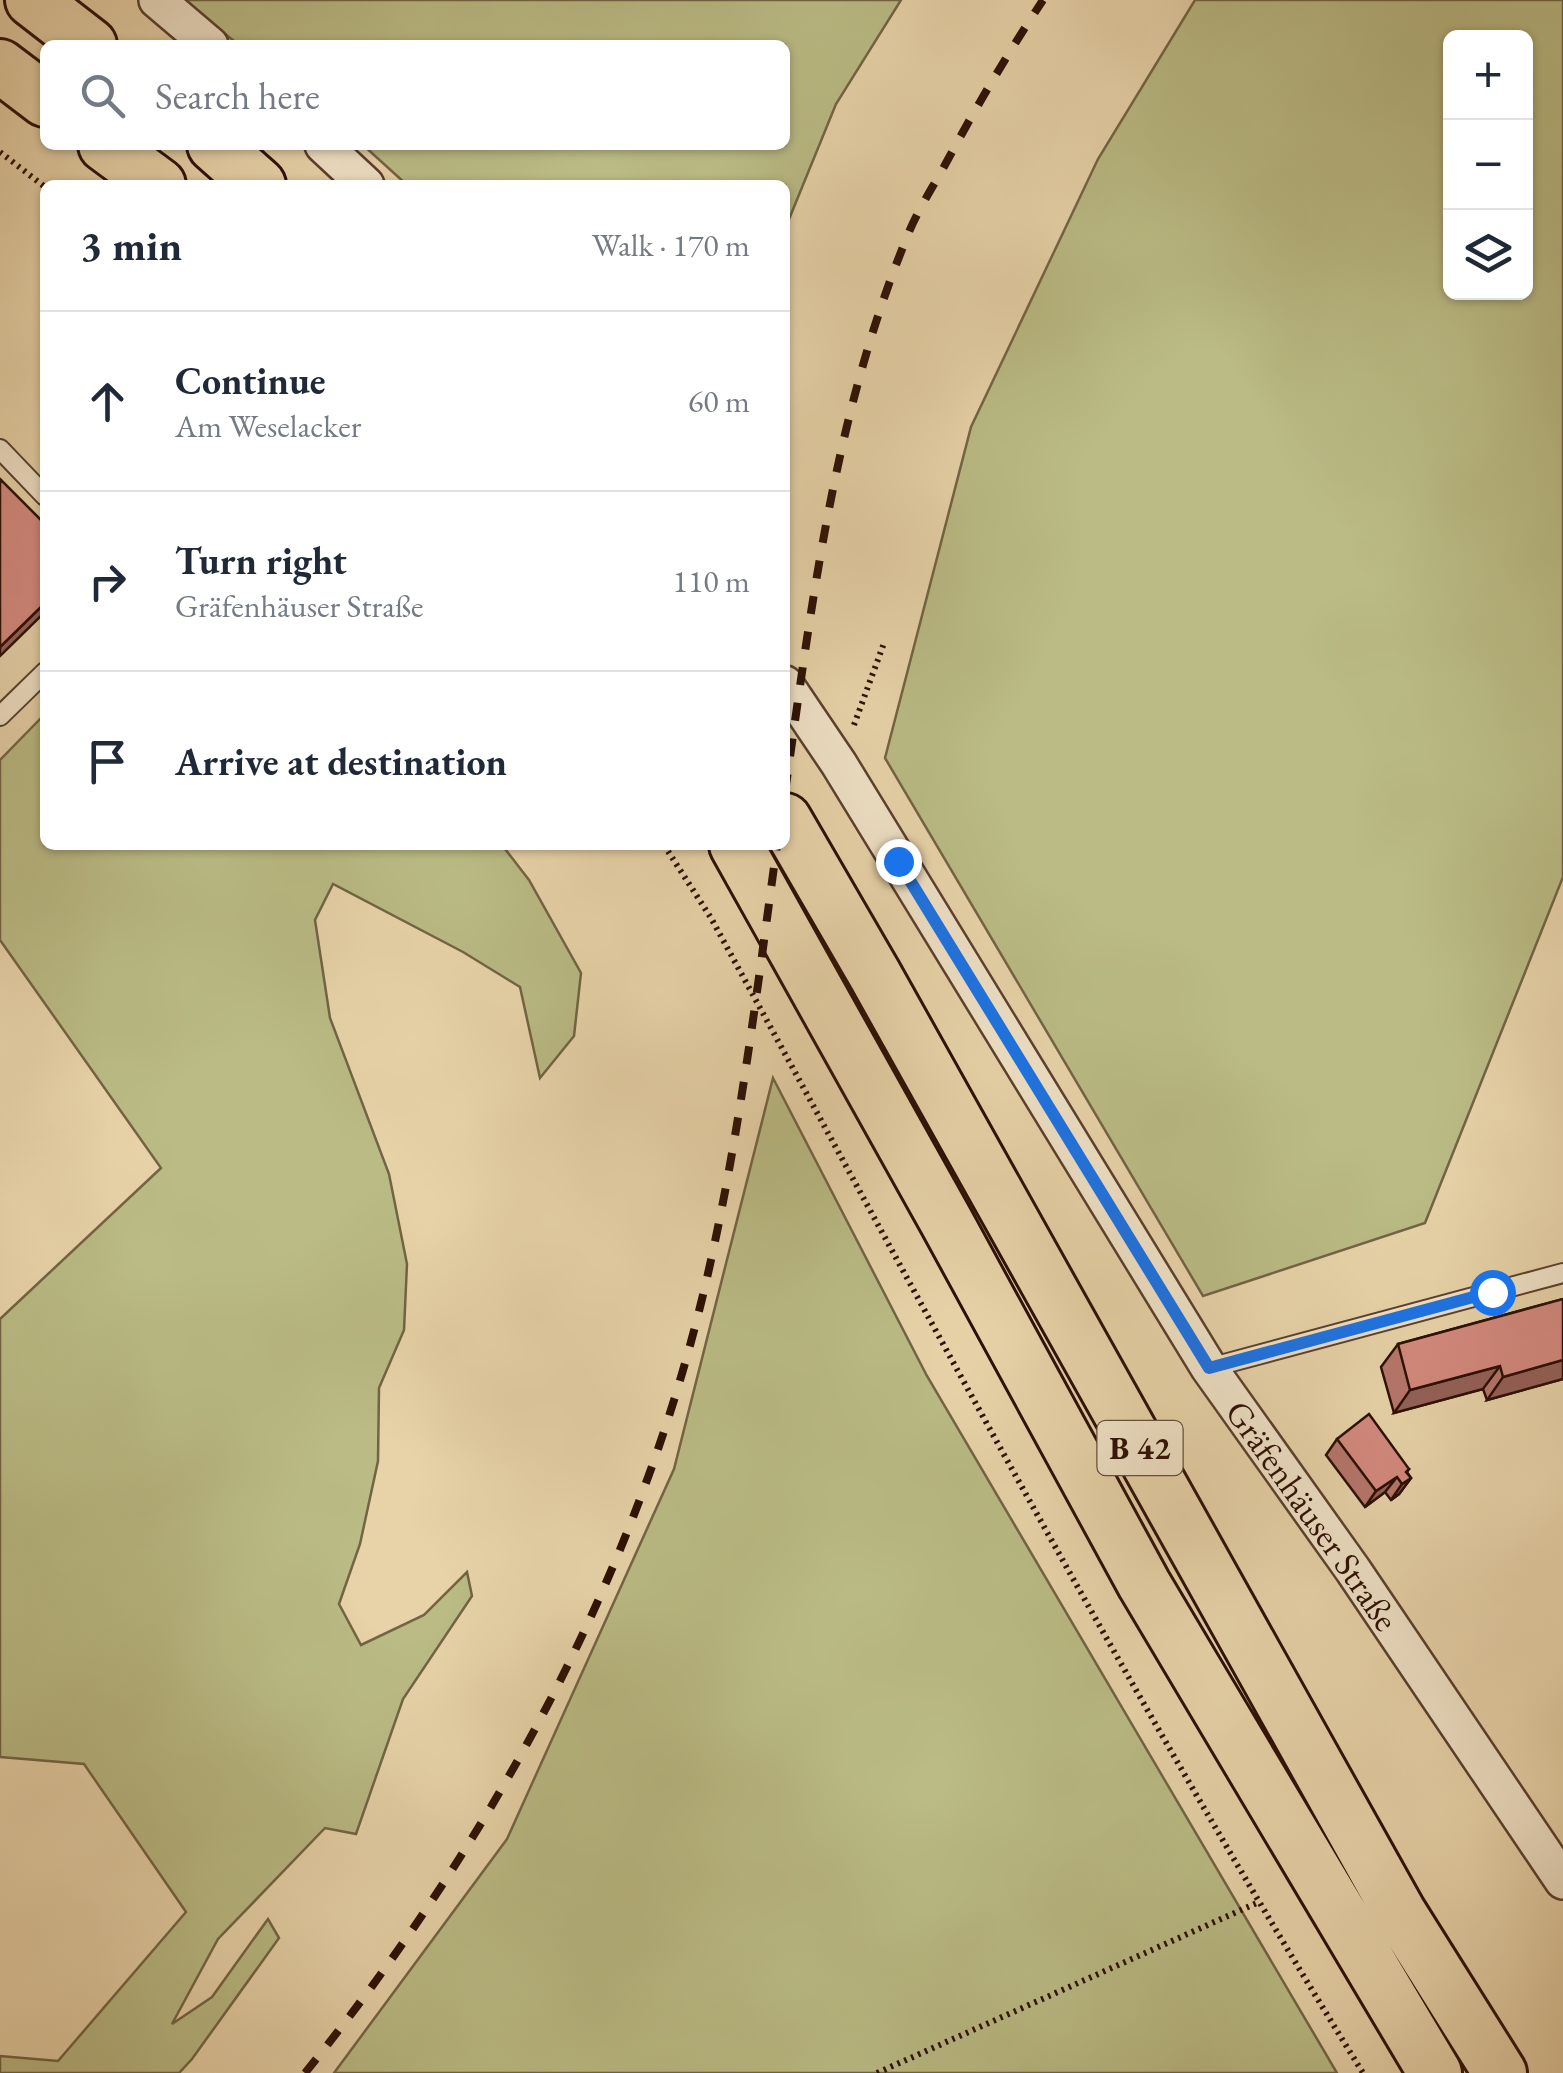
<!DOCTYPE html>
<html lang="en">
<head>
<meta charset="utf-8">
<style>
	body { margin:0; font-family:"EB Garamond",serif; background:#f2f2f3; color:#1f2937 }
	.controls { position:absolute; right:30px; top:30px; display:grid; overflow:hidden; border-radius:15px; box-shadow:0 2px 8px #0004 }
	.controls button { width:90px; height:90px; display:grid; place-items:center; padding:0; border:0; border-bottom:2px solid #e0e1e3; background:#fff; color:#1f2937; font:50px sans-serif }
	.stop { position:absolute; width:30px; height:30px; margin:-22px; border:8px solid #1a73e8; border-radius:50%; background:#fff }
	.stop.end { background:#1a73e8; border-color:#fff; box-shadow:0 2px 10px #0008 }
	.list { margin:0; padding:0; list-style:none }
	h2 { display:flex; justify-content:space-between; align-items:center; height:130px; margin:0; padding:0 40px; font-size:42px }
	h2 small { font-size:32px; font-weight:400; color:#747a83 }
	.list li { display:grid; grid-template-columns:65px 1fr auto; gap:30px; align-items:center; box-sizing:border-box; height:180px; padding:0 40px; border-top:2px solid #e0e1e3 }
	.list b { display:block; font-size:38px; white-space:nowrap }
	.list p { margin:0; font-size:32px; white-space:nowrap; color:#747a83 }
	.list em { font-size:32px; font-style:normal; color:#747a83 }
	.icon { flex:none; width:55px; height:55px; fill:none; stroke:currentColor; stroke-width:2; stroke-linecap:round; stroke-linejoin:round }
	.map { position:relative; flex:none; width:1563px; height:2073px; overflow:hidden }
	.search { position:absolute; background:#fff; box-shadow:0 2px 8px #0004; left:40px; top:40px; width:750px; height:110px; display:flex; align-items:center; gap:25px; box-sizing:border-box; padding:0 35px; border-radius:15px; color:#747a83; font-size:38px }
	.panel { position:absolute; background:#fff; box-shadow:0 2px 8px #0004; left:40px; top:180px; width:750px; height:670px; border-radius:15px }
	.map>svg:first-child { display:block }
</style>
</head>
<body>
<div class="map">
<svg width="1563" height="2073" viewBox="0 0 1563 2073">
	<rect width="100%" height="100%" fill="#e8d3a9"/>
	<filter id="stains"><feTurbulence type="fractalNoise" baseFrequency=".002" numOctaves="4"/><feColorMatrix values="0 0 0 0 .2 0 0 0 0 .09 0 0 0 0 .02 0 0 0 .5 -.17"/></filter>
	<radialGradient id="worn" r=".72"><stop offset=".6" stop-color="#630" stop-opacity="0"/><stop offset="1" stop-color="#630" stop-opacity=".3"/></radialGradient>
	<path fill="#babb85" stroke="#726444" stroke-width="2.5" fill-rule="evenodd" d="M 183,0 L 901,0 L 836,104 L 785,229 L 785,185 L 407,185 L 363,145 L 785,145 L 785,45 L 239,45 Z
		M 1195,0 L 1563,0 L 1563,877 L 1425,1223 L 1203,1296 L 885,758 L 971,427 L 1098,159 ZM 1450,38 L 1526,38 L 1526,292 L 1450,292 Z
		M 45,714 L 45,845 L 502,845 L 529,880 L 581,973 L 574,1036 L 540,1078 L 520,987 L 463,952 L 333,884 L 315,920 L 330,1018 L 389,1174 L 407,1264 L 404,1330 L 379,1388 L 378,1461 L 360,1544 L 339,1604 L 361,1645 L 424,1615 L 467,1572 L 472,1596 L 403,1699 L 356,1834 L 325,1828 L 218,1939 L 172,2024 L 212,1997 L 268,1919 L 279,1938 L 192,2059 L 179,2073 L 0,2073 L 0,2056 L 58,2061 L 186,1912 L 84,1764 L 0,1757 L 0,1319 L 161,1168 L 0,940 L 0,760 Z
		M 773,1078 L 927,1376 L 1337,2073 L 334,2073 L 507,1839 L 674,1469 Z"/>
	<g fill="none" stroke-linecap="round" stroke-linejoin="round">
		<g stroke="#5a3f2d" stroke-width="22">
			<path id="service" d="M 0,449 L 45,496
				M 0,716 L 45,672
				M 1209,1368 L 1563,1273"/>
		</g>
		<g stroke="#5a3f2d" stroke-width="40">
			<g id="minor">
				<path d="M 157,0 L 210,45"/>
				<path d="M 323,145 L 366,185"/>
				<path id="s1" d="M 785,684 L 839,764 L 1209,1368 L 1353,1570 L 1563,1881"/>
			</g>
		</g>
		<g stroke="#2b0e04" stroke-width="58">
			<path id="primary" d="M 32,0 L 90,45
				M 0,66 L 45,100
				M 105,145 L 159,185
				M 214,145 L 259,185
				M 785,820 L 875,975 L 1399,1912 L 1500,2073
				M 736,845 L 946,1221 L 1144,1584 L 1435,2073"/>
		</g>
		<path stroke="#2b0e04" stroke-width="6" stroke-dasharray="2.5 5" stroke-linecap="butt" d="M 0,152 L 45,187
			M 854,725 L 884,643
			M 664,845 L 711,918 C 923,1306 1130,1697 1363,2073
			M 877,2073 L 1259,1902"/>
		<use href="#service" stroke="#f0e2c7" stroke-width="18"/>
		<use href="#minor" stroke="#f0e2c7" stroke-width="35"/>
		<use href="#primary" stroke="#e8d3a9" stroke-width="52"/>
		<path stroke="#2b0e04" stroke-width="8" stroke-dasharray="18 18" stroke-linecap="butt" d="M 785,792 C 812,603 834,415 907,237 C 917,211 933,187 946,163 C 976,107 1008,53 1043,0
			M 305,2073 C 488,1847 633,1583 702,1299 C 738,1150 756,997 777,845"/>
	</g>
	<path fill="#b5766c" stroke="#2b0e04" stroke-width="2.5" d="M 1563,1299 L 1563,1379 L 1487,1400 L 1483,1389 L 1394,1413 L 1381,1367 L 1398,1344 Z
		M 1337,1439 L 1409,1469 L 1407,1472 L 1411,1478 L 1399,1494 L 1391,1500 L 1385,1492 L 1365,1507 L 1326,1455 Z"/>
	<path fill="#946058" stroke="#2b0e04" stroke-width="2.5" d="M 45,603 L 45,612 L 0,656 L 0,647 Z
		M 1563,1360 L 1563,1379 L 1487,1400 L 1503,1377 Z
		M 1500,1366 L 1483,1389 L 1394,1413 L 1410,1390 Z
		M 1397,1477 L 1385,1492 L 1365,1507 L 1376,1491 Z
		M 1411,1478 L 1399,1494 L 1391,1500 L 1402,1484 Z"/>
	<path fill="#d3897e" stroke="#2b0e04" stroke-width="2.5" d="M 0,479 L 45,524 L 45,603 L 0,647 Z
		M 1563,1299 L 1563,1360 L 1503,1377 L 1500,1366 L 1410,1390 L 1398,1344 Z
		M 1369,1414 L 1409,1469 L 1406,1472 L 1411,1478 L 1402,1484 L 1397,1477 L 1376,1491 L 1337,1439 Z"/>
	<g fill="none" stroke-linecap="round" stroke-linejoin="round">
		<path stroke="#1a73e8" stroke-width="12" d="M 898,861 L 1209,1368 L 1492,1292"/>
	</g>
	<g text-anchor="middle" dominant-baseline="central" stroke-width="10" stroke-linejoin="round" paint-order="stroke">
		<rect fill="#f0e2c7" stroke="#664e3e" stroke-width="2.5" x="1097.5" y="1421" width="85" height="54" rx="8"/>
		<g font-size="32" font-weight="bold" fill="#2b0e04">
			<text x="1140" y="1448">B 42</text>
		</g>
		<g font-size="35" fill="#2b0e04" stroke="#f0e2c7">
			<text stroke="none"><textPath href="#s1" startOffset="985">Gräfenhäuser Straße</textPath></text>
		</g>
	</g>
	<rect width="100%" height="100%" filter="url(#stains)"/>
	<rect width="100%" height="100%" fill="url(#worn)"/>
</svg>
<div class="controls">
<button>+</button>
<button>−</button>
<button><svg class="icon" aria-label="layers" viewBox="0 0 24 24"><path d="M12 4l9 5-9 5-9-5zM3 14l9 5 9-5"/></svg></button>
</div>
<div class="stop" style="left:1492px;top:1292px"></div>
<div class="stop end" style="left:898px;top:861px"></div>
<div class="search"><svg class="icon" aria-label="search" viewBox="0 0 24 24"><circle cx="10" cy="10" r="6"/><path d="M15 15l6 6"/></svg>Search here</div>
<section class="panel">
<h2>3 min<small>Walk · 170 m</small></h2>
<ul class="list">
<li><svg class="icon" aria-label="ahead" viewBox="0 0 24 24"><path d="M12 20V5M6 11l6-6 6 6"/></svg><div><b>Continue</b><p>Am Weselacker</p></div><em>60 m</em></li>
<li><svg class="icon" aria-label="right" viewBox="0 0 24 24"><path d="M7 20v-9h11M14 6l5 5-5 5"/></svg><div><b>Turn right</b><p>Gräfenhäuser Straße</p></div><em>110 m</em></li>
<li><svg class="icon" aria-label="arrive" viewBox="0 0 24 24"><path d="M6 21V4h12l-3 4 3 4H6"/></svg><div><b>Arrive at destination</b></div></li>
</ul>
</section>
</div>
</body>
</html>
